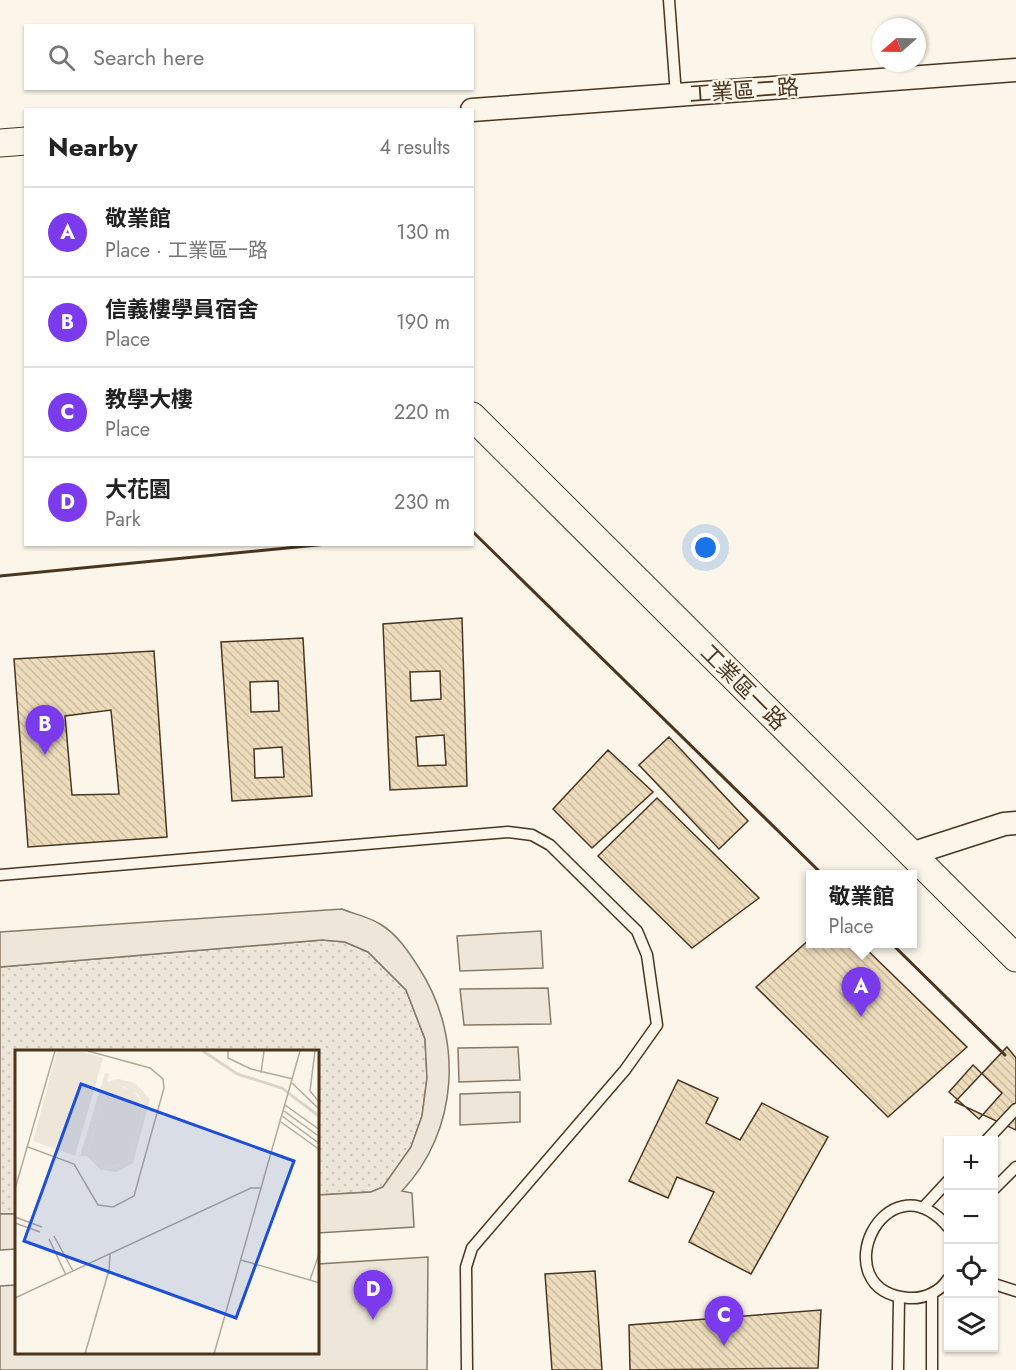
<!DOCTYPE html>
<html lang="en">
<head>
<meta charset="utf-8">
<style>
	body { margin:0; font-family:Jost,"Noto Sans TC",sans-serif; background:#f6f6f6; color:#222 }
	.controls { position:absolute; right:18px; bottom:18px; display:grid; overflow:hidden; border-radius:0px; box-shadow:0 2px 4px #0004 }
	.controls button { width:54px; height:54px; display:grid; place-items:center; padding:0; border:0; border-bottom:2px solid #e0e0e0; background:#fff; color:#222; font:30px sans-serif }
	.compass { position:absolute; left:872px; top:18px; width:54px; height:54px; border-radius:50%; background:#fff; box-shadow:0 2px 4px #0004; rotate:250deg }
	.you { position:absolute; left:706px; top:548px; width:21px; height:21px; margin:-15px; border:4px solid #fff; border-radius:50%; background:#1a73e8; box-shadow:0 0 0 9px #1a73e833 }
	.badge { display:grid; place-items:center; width:39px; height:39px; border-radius:50%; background:#7c3aed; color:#fff; font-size:20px; font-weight:700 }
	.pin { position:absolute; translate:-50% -50px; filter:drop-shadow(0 2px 3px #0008) }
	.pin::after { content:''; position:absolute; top:32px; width:21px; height:18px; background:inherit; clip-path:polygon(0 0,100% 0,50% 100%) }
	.popup { position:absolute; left:806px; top:870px; width:111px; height:78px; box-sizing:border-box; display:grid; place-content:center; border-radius:0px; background:#fff; filter:drop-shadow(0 2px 4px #0005); font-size:20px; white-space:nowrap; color:#767676 }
	.popup b { font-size:22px; color:#222 }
	.popup::after { content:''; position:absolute; left:50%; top:100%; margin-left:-12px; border:12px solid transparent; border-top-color:#fff }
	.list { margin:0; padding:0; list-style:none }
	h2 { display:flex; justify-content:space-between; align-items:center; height:78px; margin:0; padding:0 24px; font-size:26px }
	h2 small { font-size:20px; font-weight:400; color:#767676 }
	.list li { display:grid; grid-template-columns:39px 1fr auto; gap:18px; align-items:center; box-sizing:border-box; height:90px; padding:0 24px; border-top:2px solid #e0e0e0 }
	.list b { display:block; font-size:22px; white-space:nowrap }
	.list p { margin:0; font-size:20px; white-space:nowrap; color:#767676 }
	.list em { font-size:20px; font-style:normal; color:#767676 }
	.icon { flex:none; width:33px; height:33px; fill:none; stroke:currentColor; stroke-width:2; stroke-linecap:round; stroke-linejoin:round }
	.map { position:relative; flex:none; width:1016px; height:1370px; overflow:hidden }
	.search { position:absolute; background:#fff; box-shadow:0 2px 4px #0004; left:24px; top:24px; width:450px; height:66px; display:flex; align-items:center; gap:15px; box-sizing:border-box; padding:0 21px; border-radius:0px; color:#767676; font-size:22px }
	.panel { position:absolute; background:#fff; box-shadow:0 2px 4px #0004; left:24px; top:108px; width:450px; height:438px; border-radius:0px }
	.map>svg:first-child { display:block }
</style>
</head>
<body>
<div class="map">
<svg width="1016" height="1370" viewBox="0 0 1016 1370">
	<defs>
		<pattern id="grass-dots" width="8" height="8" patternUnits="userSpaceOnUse" patternTransform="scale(1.5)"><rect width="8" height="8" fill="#ede6d9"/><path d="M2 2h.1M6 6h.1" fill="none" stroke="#cdc6ba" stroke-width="1.8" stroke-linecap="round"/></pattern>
		<pattern id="building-back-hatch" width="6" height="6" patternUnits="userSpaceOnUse" patternTransform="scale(1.5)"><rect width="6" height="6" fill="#ecdcbc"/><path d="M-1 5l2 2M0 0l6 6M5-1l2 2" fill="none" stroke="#ccbda1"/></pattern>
	</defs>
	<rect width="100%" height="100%" fill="#fbf6e9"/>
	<path fill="url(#grass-dots)" stroke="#887966" stroke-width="1.5" d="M 322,940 L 345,942 L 368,952 L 406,990 L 425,1039 L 427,1078 L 422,1116 L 411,1147 L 383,1187 L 371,1192 L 318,1195 L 318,1052 L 16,1052 L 16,1214 L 0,1214 L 0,967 Z"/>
	<path fill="#ede6d9" stroke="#887966" stroke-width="1.5" d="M 342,909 C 354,914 369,917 380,924 C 397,934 409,952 419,968 C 464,1037 459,1131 402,1191 L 412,1193 L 414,1227 L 318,1233 L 318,1195 L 371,1192 L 383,1187 L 411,1147 L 422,1116 L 427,1078 L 425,1039 L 406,990 L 368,952 L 345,942 L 322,940 L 0,967 L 0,932 Z
		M 541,931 L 543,968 L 460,971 L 457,936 Z
		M 548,988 L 551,1024 L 464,1025 L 460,989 Z
		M 518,1047 L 520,1080 L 459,1082 L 458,1048 Z
		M 520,1092 L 520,1122 L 460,1125 L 460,1094 Z
		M 0,1214 L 16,1214 L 16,1249 L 0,1250 Z
		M 428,1257 L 427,1370 L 0,1370 L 0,1286 L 16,1285 L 16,1354 L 318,1354 L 318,1264 Z"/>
	<path fill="url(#building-back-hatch)" stroke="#4a3520" stroke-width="1.5" fill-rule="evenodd" d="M 462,618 L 467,786 L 390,790 L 383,624 ZM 440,671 L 441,699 L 411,701 L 410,672 ZM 444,735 L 446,765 L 418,766 L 416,737 Z
		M 303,638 L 312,796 L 232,801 L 221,642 ZM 278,681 L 279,711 L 251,712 L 250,682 ZM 282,747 L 284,777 L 255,778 L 254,749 Z
		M 154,651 L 167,837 L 28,847 L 14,659 ZM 111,710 L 119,794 L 72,795 L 65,716 Z
		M 669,737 L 748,821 L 719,849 L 639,765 Z
		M 608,750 L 653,792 L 592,848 L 553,809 Z
		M 657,798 L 759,898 L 692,948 L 598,856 Z
		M 810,939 L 810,944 L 861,944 L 967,1047 L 888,1117 L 756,987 Z
		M 1007,1047 L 1016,1058 L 1016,1130 L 955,1102 Z
		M 973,1065 L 1002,1093 L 979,1119 L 949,1092 Z
		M 678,1080 L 718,1098 L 706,1123 L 740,1140 L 762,1103 L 828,1137 L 751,1274 L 689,1242 L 714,1192 L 677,1177 L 668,1198 L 629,1181 Z
		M 595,1271 L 602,1370 L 552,1370 L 545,1274 Z
		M 821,1310 L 818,1368 L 630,1370 L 629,1325 Z"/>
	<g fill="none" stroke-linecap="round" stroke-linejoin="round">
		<g stroke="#4a3520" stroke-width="13">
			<path id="service" d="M 669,0 L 676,95
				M 0,875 L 508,832 L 532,835 L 550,845 L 637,931 L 647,955 L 657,1025 L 625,1070 L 472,1248 L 466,1267 L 467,1370
				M 987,1140 L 1016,1109
				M 994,1189 L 1016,1167
				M 923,1208 L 948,1181
				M 948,1227 C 885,1154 821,1291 909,1298 C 924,1299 940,1292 948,1279
				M 994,1284 L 1016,1291
				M 932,1294 L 932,1370
				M 898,1370 L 899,1297"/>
		</g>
		<g stroke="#4a3520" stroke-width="25">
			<path id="minor" d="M 472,110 L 1016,70
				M 911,854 L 1004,824 L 1016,823"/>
		</g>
		<g stroke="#4a3520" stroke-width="29">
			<path id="tertiary" d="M 0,143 L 26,141
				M 472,416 L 1016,958"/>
		</g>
		<use href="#service" stroke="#fbf6e9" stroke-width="10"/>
		<use href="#minor" stroke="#fbf6e9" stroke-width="22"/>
		<use href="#tertiary" stroke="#fbf6e9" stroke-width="27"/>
		<path stroke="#4a3520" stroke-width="3" d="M 472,531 L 822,874
			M 0,576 L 327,544
			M 892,944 L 1005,1055"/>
	</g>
	<g text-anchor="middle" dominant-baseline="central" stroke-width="4.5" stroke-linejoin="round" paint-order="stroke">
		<g font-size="22" fill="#4a3520" stroke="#fbf6e9">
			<text transform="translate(744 90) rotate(-4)">工業區二路</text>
			<text transform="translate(744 687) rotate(45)">工業區一路</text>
		</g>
	</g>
	<g transform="translate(15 1050)">
		<rect width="304" height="304" fill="#fbf6e9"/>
		<path d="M 102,36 L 118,40 L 129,56 L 113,111 L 94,118 L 78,110 L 73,101 L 90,43 Z" fill="#ede6d9"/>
		<path d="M 42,1 L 65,1 L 88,8 L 60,106 L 18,91 ZM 90,23 L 94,24 L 92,32 L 103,29 L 120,33 L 135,49 L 118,113 L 102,122 L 86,120 L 72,106 L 65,106 ZM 108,36 L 123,44 L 129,56 L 113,111 L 94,118 L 78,110 L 73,101 L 90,43 Z" fill="#ede6d9" fill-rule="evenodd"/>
		<path fill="none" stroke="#dcd4c6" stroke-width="3" d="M 188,1 L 222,24 L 267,38 L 305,67"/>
		<path fill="none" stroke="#b4a999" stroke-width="1.5" d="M 213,1 L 213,8 L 236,19 L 278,29M 300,1 L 295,41 L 305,53M 246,23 L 249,1M 277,33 L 305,60M 270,55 L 305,80M 269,61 L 305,87M 267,66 L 305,94M 266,72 L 305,100M 13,97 L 59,114 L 83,155 L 98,157 L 119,146 L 149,38 L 148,29 L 135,18 L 73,1M 0,139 L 40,1M 0,167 L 27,177M 0,173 L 25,182M 39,186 L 58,221M 34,189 L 51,225M 226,210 L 305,233M 295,230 L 305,201M 0,248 L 236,138 L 246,138 L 285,1M 70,304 L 94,220 L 95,204M 199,304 L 246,138"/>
		<path fill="#1d4ed8" fill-opacity="0.15" stroke="#1d4ed8" stroke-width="3" d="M 66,34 L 279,111 L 221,268 L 9,191 Z"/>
		<rect width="304" height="304" fill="none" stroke="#4a3520" stroke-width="3"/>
	</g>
</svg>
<div class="controls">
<button>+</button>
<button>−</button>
<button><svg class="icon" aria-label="locate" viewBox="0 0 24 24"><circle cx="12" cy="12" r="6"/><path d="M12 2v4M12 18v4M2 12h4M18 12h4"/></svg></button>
<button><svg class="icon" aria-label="layers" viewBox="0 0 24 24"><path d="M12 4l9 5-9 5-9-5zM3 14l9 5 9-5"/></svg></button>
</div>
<svg class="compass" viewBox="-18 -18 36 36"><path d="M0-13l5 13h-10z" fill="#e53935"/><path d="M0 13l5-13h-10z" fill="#767676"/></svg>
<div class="you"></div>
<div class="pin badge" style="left:861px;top:1017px">A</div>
<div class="popup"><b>敬業館</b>Place</div>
<div class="pin badge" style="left:45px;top:755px">B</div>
<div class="pin badge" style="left:724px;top:1346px">C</div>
<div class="pin badge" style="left:373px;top:1320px">D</div>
<div class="search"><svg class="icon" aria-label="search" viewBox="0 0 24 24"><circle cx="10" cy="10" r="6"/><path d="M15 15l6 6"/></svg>Search here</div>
<section class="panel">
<h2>Nearby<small>4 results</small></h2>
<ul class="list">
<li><span class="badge">A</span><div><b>敬業館</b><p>Place · 工業區一路</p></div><em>130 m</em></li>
<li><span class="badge">B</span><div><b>信義樓學員宿舍</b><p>Place</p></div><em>190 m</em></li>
<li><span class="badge">C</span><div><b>教學大樓</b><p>Place</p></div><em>220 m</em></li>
<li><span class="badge">D</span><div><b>大花園</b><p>Park</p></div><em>230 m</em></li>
</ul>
</section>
</div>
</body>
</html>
